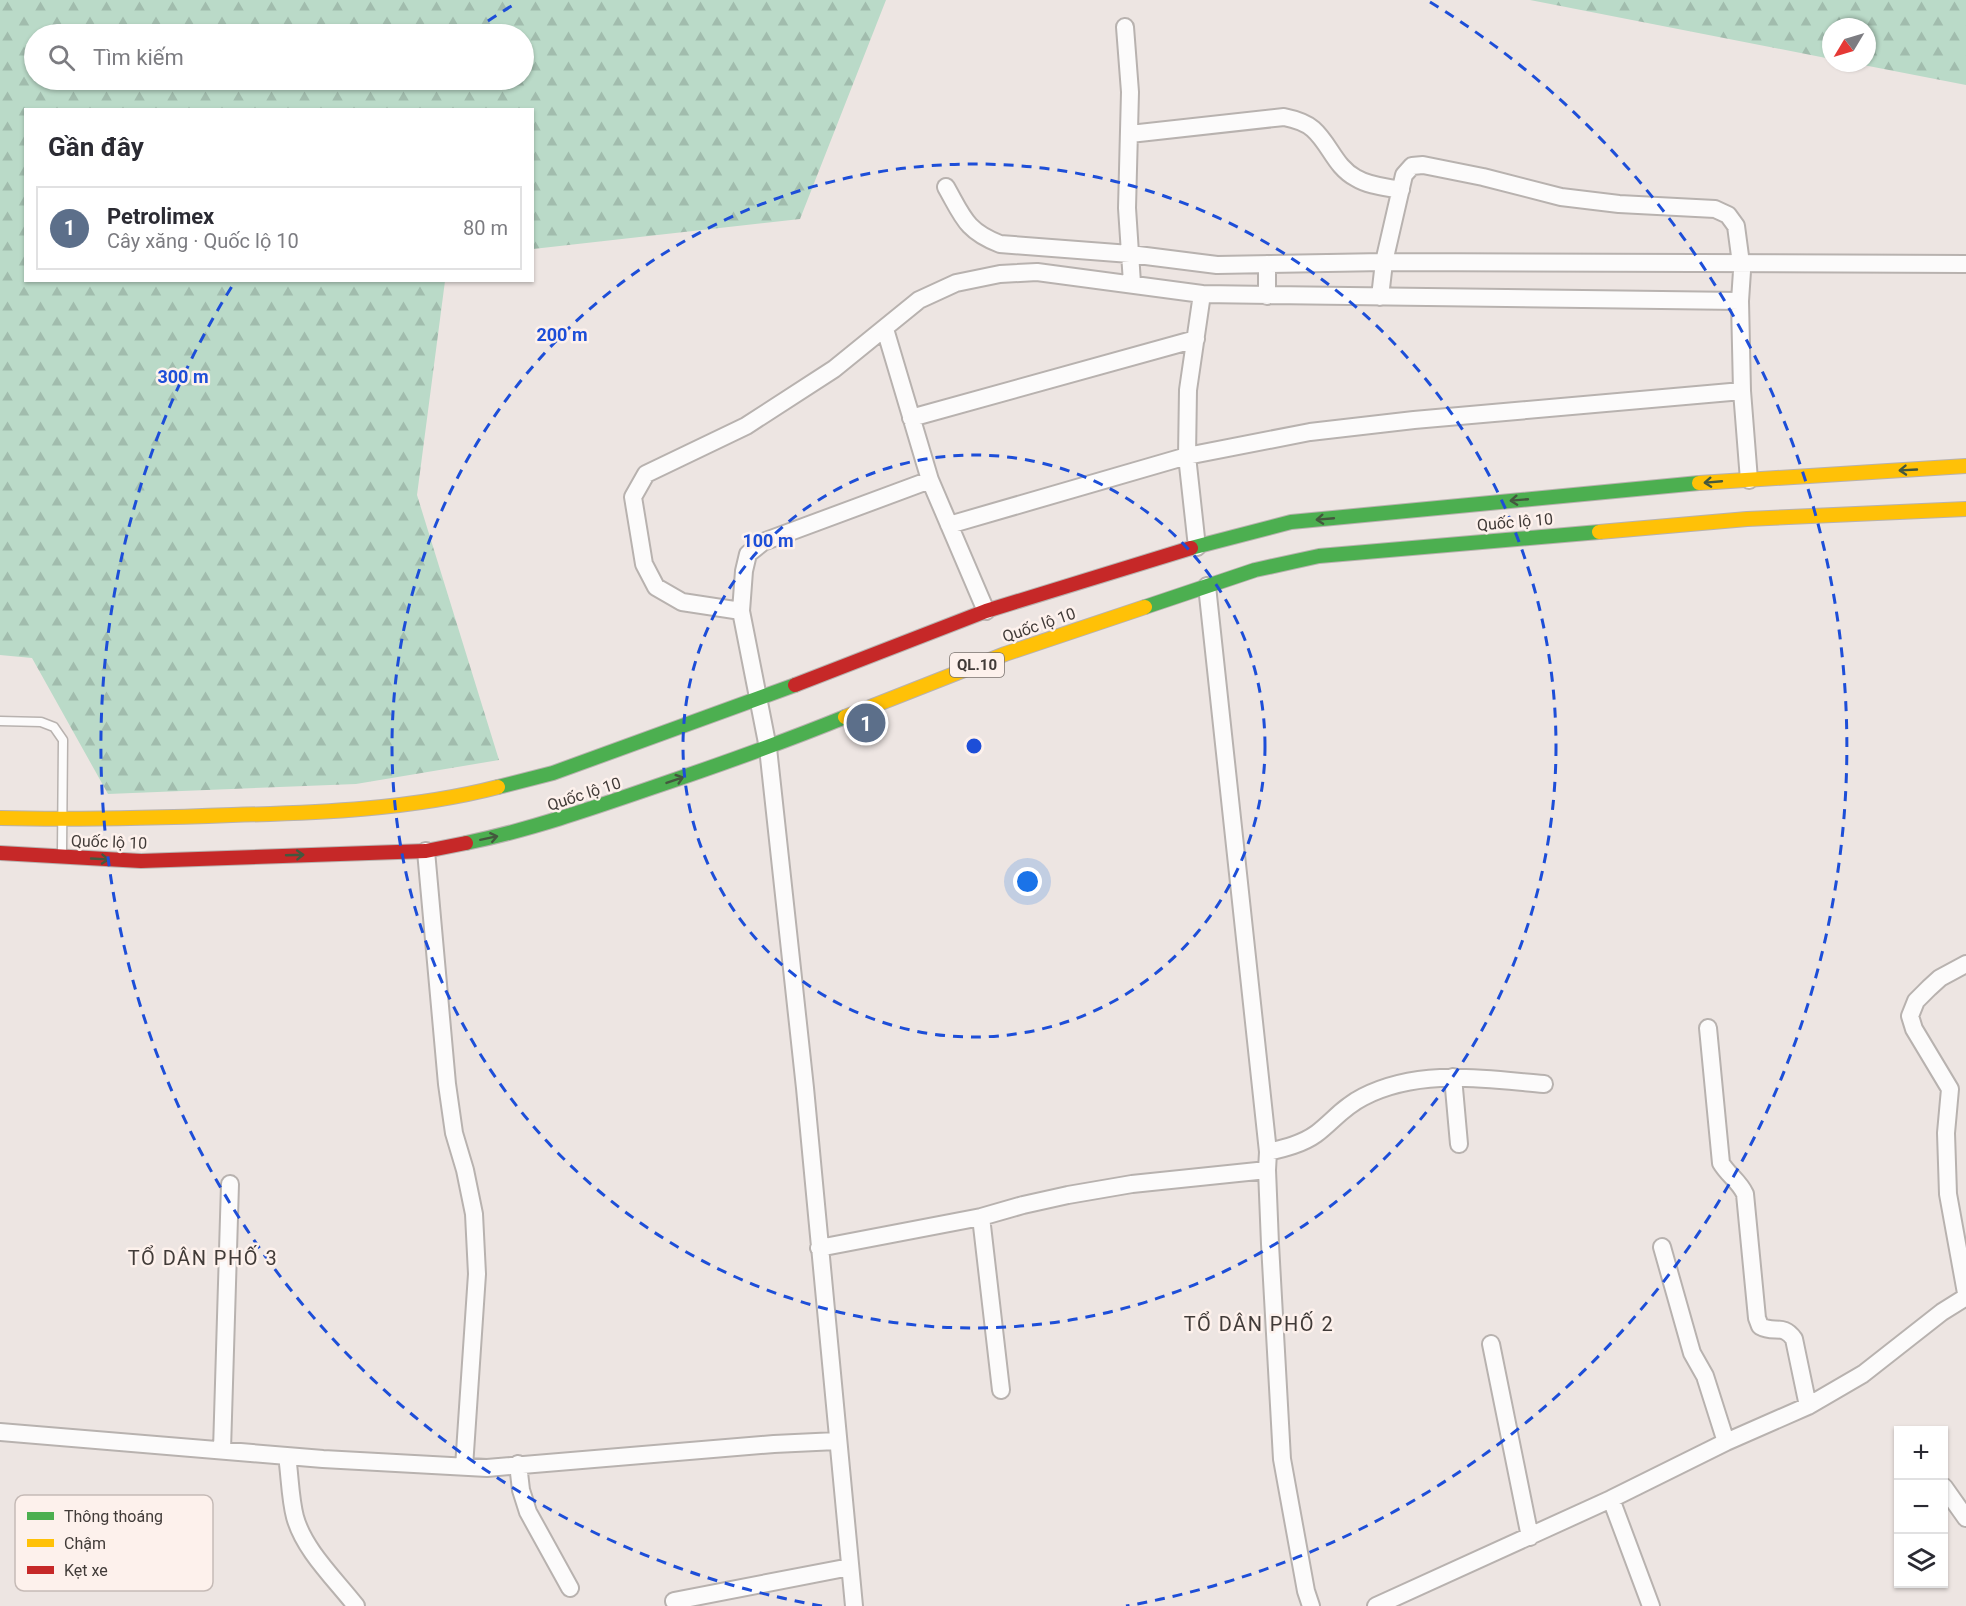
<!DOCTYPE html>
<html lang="vi">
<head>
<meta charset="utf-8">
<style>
	body { margin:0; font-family:Roboto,sans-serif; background:#f7f7f7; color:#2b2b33 }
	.controls { position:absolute; right:18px; bottom:18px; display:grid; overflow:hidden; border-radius:0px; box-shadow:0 2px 4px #0004 }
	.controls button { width:54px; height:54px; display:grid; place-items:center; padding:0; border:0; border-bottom:2px solid #e1e1e2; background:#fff; color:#2b2b33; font:30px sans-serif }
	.compass { position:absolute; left:1822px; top:18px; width:54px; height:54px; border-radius:50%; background:#fff; box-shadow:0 2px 4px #0004; rotate:232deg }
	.you { position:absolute; left:1028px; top:882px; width:21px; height:21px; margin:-15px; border:4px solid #fff; border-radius:50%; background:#1a73e8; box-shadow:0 0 0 9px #1a73e833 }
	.badge { display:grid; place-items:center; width:39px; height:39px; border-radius:50%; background:#ea580c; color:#fff; font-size:20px; font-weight:700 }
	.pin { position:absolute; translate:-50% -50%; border:3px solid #fff; box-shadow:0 2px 6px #0006 }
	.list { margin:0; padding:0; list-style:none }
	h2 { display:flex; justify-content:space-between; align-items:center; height:78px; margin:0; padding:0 24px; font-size:26px }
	h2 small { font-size:20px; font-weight:400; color:#7c7c81 }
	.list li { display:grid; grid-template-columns:39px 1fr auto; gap:18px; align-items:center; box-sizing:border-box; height:84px; margin:0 12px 12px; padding:0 12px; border:2px solid #e1e1e2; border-radius:0px }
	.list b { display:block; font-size:22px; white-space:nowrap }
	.list p { margin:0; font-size:20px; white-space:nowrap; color:#7c7c81 }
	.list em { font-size:20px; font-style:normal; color:#7c7c81 }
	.icon { flex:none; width:33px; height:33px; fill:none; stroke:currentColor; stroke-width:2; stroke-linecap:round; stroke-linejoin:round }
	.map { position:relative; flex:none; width:1966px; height:1606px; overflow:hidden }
	.search { position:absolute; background:#fff; box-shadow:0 2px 4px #0004; left:24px; top:24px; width:510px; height:66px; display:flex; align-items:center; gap:15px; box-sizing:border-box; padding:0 21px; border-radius:33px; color:#7c7c81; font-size:22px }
	.panel { position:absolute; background:#fff; box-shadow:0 2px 4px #0004; left:24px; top:108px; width:510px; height:174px; border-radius:0px }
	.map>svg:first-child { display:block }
</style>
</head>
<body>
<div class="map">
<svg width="1966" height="1606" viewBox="0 0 1966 1606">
	<defs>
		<pattern id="forest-firs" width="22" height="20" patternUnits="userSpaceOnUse" patternTransform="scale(1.5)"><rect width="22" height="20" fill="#badac8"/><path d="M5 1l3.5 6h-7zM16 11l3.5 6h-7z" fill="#a1bcad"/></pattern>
	</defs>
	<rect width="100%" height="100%" fill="#ede5e2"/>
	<path fill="url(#forest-firs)" fill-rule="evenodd" d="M 0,0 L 886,0 L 800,219 L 533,249 L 532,110 L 26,110 L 26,280 L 445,281 L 417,495 L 499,760 L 356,784 L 108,794 L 32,658 L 0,655 ZM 34,34 L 524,34 L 524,80 L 34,80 Z
		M 1530,0 L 1966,0 L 1966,85 L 1853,63 L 1867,63 L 1867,27 L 1831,27 L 1831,59 Z"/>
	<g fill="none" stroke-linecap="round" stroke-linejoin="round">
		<g stroke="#b8b2af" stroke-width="11">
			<path id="lane" d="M 0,721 L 41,722 L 54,727 L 63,740 L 62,852"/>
		</g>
		<g stroke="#b8b2af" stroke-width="20">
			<path id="street" d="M 1125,27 L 1130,92 L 1127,208 L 1132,283
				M 1130,134 L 1284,117 C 1294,119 1305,122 1313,129 C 1330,144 1335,167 1356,178 C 1369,186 1386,187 1401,190
				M 946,187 C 963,217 966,231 1000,244 L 1130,254 L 1217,265 L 1384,262 L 1966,264
				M 1267,264 L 1267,296
				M 1380,297 L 1384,262 L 1404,175 L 1412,166 L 1423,165 L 1483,177 L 1561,197 L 1619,204 L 1715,209 L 1728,215 L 1736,226 L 1742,271 L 1740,301 L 1742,391 L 1749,480
				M 885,329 L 930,480 L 986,611
				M 911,418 L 1196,339
				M 949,525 L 1187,456 L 1310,432 L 1414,420 L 1742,391
				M 1197,547 L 1187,456 L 1188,390 L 1202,294
				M 1207,586 L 1268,1152 L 1267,1170 L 1270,1244 L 1282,1459 L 1306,1591 L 1311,1606
				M 741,611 L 682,602 L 656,587 L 644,564 L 633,497 L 646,474 L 746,426 L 834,369 L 919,300 L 956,283 L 1000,274 L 1037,272 L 1202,294 L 1740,301
				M 426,851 L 447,1084 L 454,1133 L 465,1170 L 474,1214 L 477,1274 L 464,1467
				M 1966,964 L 1940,978 L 1929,988 L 1916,1001 L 1910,1016 L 1914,1029 L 1950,1089 L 1946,1133 L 1948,1194 L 1966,1293
				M 1708,1028 L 1721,1163 C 1728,1175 1739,1181 1745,1194 L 1757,1318 L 1760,1326 C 1774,1334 1783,1323 1794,1339 L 1808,1406
				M 1453,1077 L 1459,1144
				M 1268,1152 C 1285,1148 1302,1144 1316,1134 C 1333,1121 1343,1107 1363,1097 C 1420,1068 1483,1079 1544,1084
				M 981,1217 L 1001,1390
				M 1662,1247 L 1692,1353 L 1705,1376 L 1726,1442
				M 819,1248 L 981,1217 L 1023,1205 L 1068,1195 L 1132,1184 L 1267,1170
				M 1491,1344 L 1530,1537
				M 0,1432 L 323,1459 L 487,1468 L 774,1444 L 837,1441
				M 222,1450 L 230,1184
				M 287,1456 C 290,1476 290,1498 295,1517 C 304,1550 335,1579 356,1606
				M 518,1464 L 521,1490 L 528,1512 L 570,1588
				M 1944,1487 L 1966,1518
				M 1611,1499 L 1651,1606
				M 674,1601 L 850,1567
				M 854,1606 L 805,1088 L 768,748 L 741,611 L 744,571 L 748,554 L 763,542 L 930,480
				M 1376,1606 L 1611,1499 L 1726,1442 L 1808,1406 L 1863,1374 L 1942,1312 L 1966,1297"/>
		</g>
		<g stroke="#b8b2af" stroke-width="16">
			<path id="fast" d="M 1191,548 L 1291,522 L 1699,483
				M 1145,607 L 1255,570 L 1319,556 L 1599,532
				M 498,787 L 553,773 L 795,685
				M 466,843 C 529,830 590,809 651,788 C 716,766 781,743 845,717"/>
		</g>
		<g stroke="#b8b2af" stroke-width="16">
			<path id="slow" d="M 1699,483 L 1966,466
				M 1599,532 L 1747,519 L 1966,509
				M 845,717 L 1005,654 L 1145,607
				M 0,818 C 77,820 154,818 232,815 C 319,813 413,809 498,787"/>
		</g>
		<g stroke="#b8b2af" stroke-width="16">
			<path id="jam" d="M 795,685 L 986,611 L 1191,548
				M 0,853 L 141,861 L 426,851 L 466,843"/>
		</g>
		<use href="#lane" stroke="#fcfbfb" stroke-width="8"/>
		<use href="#street" stroke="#fcfbfb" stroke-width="16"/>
		<use href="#fast" stroke="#4caf50" stroke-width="14"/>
		<use href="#slow" stroke="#ffc107" stroke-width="14"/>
		<use href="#jam" stroke="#c62828" stroke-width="14"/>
	</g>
	<defs><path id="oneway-shaft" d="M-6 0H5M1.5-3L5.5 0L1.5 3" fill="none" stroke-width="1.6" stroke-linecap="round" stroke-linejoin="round" transform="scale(1.5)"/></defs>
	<g stroke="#44583e">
		<use href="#oneway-shaft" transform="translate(1908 470) rotate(177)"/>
		<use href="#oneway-shaft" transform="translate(1713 482) rotate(175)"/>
		<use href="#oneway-shaft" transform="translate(1519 500) rotate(175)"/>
		<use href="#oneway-shaft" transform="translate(1325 519) rotate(175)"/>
		<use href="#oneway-shaft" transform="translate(675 780) rotate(-19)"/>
		<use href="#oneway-shaft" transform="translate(489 838) rotate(-12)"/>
		<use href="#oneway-shaft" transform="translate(295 855) rotate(-2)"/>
		<use href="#oneway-shaft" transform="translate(100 859) rotate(3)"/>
	</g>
	<g fill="none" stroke="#1d4ed8" stroke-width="3" stroke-dasharray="10 8">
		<circle cx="974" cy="746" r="291"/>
		<circle cx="974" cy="746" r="582"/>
		<path d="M822 1606A873 873 0 0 1 234 283M473 31A873 873 0 0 1 518 2M1430 2A873 873 0 0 1 1126 1606"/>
	</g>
	<g text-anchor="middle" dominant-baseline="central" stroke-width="5" stroke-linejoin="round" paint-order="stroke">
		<rect fill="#fdf1ec" stroke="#79726e" stroke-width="1.5" x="950" y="653" width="54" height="24" rx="4.5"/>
		<g font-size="15" font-weight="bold" fill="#413b38">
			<text x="977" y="665">QL.10</text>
		</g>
		<g font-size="16" fill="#413b38" stroke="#fdf1ec">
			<text transform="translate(1515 522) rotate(-5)">Quốc lộ 10</text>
			<text transform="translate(1039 625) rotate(-19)">Quốc lộ 10</text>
			<text transform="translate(584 794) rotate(-18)">Quốc lộ 10</text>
			<text transform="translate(109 842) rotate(2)">Quốc lộ 10</text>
		</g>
		<g font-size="20" letter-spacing="1.5" fill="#413b38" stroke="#fdf1ec">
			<text x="203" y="1258">TỔ DÂN PHỐ 3</text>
			<text x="1259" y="1324">TỔ DÂN PHỐ 2</text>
		</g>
	</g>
	<rect x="15" y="1495" width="198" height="96" rx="9" fill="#fdf1ec" stroke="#c5bab6" stroke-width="1.5"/>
	<rect x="27" y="1512" width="27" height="8" fill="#4caf50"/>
	<rect x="27" y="1539" width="27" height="8" fill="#ffc107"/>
	<rect x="27" y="1566" width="27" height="8" fill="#c62828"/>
	<g font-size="16" fill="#413b38">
		<text x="64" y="1522">Thông thoáng</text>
		<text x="64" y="1549">Chậm</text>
		<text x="64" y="1576">Kẹt xe</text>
	</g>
	<circle cx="974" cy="746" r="9" fill="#1d4ed8" stroke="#fdf1ec" stroke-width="3"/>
	<g font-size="18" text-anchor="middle" font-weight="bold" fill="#1d4ed8" stroke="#fdf1ec" stroke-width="5" stroke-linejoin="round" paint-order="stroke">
		<text x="562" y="341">200 m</text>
		<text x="183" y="383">300 m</text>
		<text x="768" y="547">100 m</text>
	</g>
</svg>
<div class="controls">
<button>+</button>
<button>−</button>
<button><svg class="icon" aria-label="layers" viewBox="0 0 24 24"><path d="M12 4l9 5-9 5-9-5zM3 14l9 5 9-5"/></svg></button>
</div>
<svg class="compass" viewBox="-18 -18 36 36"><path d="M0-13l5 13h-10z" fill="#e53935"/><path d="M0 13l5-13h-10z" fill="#7c7c81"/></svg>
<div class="you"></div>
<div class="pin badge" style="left:866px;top:723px;background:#5c6f8a">1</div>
<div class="search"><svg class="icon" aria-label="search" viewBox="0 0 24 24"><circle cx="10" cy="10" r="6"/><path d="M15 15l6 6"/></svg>Tìm kiếm</div>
<section class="panel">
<h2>Gần đây<small></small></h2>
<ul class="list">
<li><span class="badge" style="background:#5c6f8a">1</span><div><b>Petrolimex</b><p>Cây xăng · Quốc lộ 10</p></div><em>80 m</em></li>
</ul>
</section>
</div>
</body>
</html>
